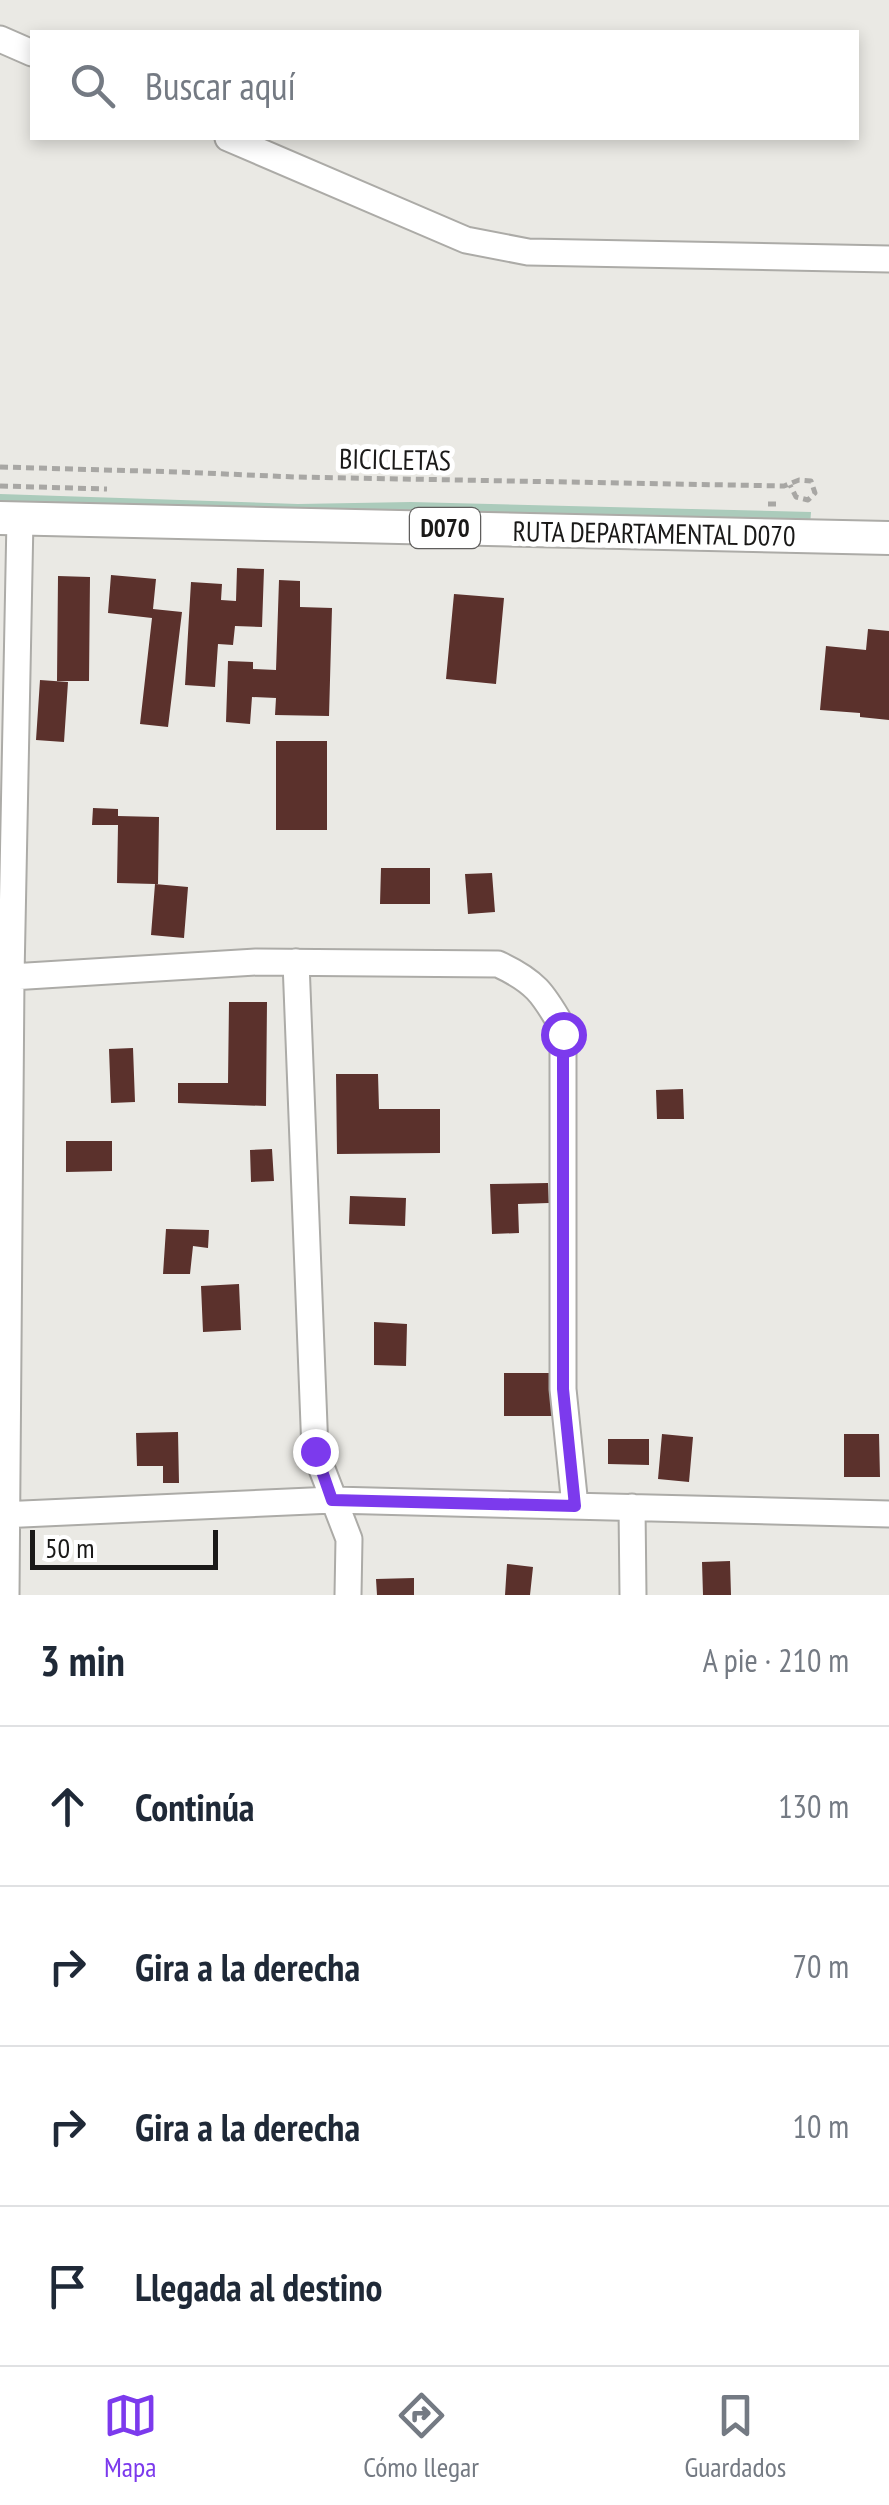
<!DOCTYPE html>
<html lang="es">
<head>
<meta charset="utf-8">
<style>
	body { margin:0; font-family:"PT Sans Narrow",sans-serif; background:#f2f2f3; color:#1f2937 }
	.scale { position:absolute; left:30px; bottom:25px; width:188px; box-sizing:border-box; padding-left:10px; border:5px solid #1a1918; border-top:0; font-size:28px; line-height:35px; white-space:nowrap; color:#1a1918; -webkit-text-stroke:8px #fff; paint-order:stroke }
	.stop { position:absolute; width:30px; height:30px; margin:-22px; border:8px solid #7c3aed; border-radius:50%; background:#fff }
	.stop.end { background:#7c3aed; border-color:#fff; box-shadow:0 2px 10px #0008 }
	.list { margin:0; padding:0; list-style:none }
	h2 { display:flex; justify-content:space-between; align-items:center; height:130px; margin:0; padding:0 40px; font-size:42px }
	h2 small { font-size:32px; font-weight:400; color:#747a83 }
	.list li { display:grid; grid-template-columns:65px 1fr auto; gap:30px; align-items:center; box-sizing:border-box; height:160px; padding:0 40px; border-top:2px solid #e0e1e3 }
	.list b { display:block; font-size:38px; white-space:nowrap }
	.list em { font-size:32px; font-style:normal; color:#747a83 }
	.icon { flex:none; width:55px; height:55px; fill:none; stroke:currentColor; stroke-width:2; stroke-linecap:round; stroke-linejoin:round }
	.map { position:relative; flex:none; width:889px; height:1595px; overflow:hidden }
	.search { position:absolute; background:#fff; box-shadow:0 5px 15px #0003; left:30px; right:30px; top:30px; height:110px; display:flex; align-items:center; gap:25px; box-sizing:border-box; padding:0 35px; border-radius:0px; color:#747a83; font-size:38px }
	.sheet { height:770px; background:#fff }
	nav { display:flex; justify-content:space-around; align-items:center; box-sizing:border-box; height:140px; border-top:2px solid #e0e1e3; background:#fff; font-size:28px; color:#747a83 }
	nav a { display:grid; justify-items:center; gap:5px }
	nav .on { color:#7c3aed }
	.map>svg:first-child { display:block }
</style>
</head>
<body>
<div class="map">
<svg width="889" height="1595" viewBox="0 0 889 1595">
	<rect width="100%" height="100%" fill="#eae9e4"/>
	<path fill="#abcbbb" d="M 0,494 L 298,504 L 411,502 L 811,512 L 810,526 L 0,505 Z"/>
	<path fill="#5b312c" d="M 237,568 L 264,569 L 262,627 L 235,626 L 233,645 L 218,644 L 215,687 L 185,685 L 191,582 L 222,584 L 221,600 L 236,601 Z
		M 111,575 L 156,579 L 153,609 L 182,612 L 168,727 L 140,724 L 152,618 L 108,613 Z
		M 58,576 L 90,577 L 89,681 L 57,681 Z
		M 279,580 L 300,581 L 300,607 L 332,608 L 329,716 L 275,715 L 276,698 L 252,697 L 250,724 L 226,722 L 228,661 L 253,662 L 253,669 L 276,670 Z
		M 454,594 L 504,598 L 496,684 L 446,679 Z
		M 868,629 L 889,631 L 889,720 L 860,717 L 860,713 L 820,710 L 826,646 L 866,650 Z
		M 40,680 L 68,682 L 64,742 L 36,740 Z
		M 276,741 L 327,741 L 327,830 L 276,830 Z
		M 93,808 L 118,809 L 118,816 L 159,817 L 158,884 L 155,884 L 188,887 L 184,938 L 151,935 L 155,884 L 117,883 L 118,825 L 92,825 Z
		M 381,868 L 430,868 L 430,904 L 380,904 Z
		M 492,873 L 495,912 L 468,914 L 465,874 Z
		M 229,1002 L 267,1002 L 266,1106 L 178,1103 L 178,1083 L 228,1083 Z
		M 133,1048 L 135,1102 L 111,1103 L 109,1049 Z
		M 336,1074 L 378,1074 L 379,1109 L 440,1109 L 440,1153 L 337,1154 Z
		M 683,1089 L 684,1119 L 657,1119 L 656,1090 Z
		M 66,1141 L 112,1141 L 112,1171 L 66,1172 Z
		M 272,1149 L 274,1181 L 251,1182 L 250,1150 Z
		M 548,1183 L 549,1203 L 518,1204 L 519,1233 L 492,1234 L 490,1184 Z
		M 350,1196 L 406,1198 L 405,1226 L 349,1224 Z
		M 166,1229 L 209,1230 L 208,1248 L 193,1246 L 190,1274 L 163,1274 Z
		M 239,1284 L 241,1330 L 203,1332 L 201,1286 Z
		M 374,1322 L 407,1324 L 406,1366 L 374,1365 Z
		M 504,1373 L 554,1373 L 555,1416 L 504,1416 Z
		M 178,1432 L 179,1483 L 163,1483 L 163,1466 L 137,1466 L 136,1433 Z
		M 662,1434 L 693,1437 L 689,1482 L 658,1479 Z
		M 844,1434 L 879,1434 L 880,1477 L 844,1477 Z
		M 608,1439 L 649,1439 L 649,1465 L 608,1464 Z
		M 730,1561 L 731,1595 L 703,1595 L 702,1562 Z
		M 507,1564 L 533,1567 L 530,1595 L 505,1595 Z
		M 414,1578 L 414,1595 L 377,1595 L 376,1579 Z"/>
	<g fill="none" stroke-linecap="round" stroke-linejoin="round">
		<g stroke="#acaba7" stroke-width="29">
			<path id="minor" d="M 0,39 L 32,53
				M 228,138 L 466,240 L 528,252 L 889,259
				M 296,962 L 315,1451 L 349,1539 L 348,1595
				M 11,977 L 256,962 L 498,964 C 535,981 543,993 563,1028 L 563,1389 L 575,1506
				M 632,1507 L 633,1595
				M 0,1515 L 333,1500 L 889,1514
				M 6,1595 L 11,977 L 20,519"/>
		</g>
		<g stroke="#acaba7" stroke-width="36">
			<path id="major" d="M 0,518 L 889,538"/>
		</g>
		<path stroke="#a8a7a4" stroke-width="5" stroke-dasharray="8 5" stroke-linecap="butt" d="M 0,467 L 179,472 L 295,477 L 784,486 L 799,480 L 811,481 L 815,493 L 808,500 L 796,497 L 790,485
			M 0,486 L 107,489
			M 768,504 L 781,504"/>
		<use href="#minor" stroke="#fff" stroke-width="25"/>
		<use href="#major" stroke="#fff" stroke-width="32"/>
	</g>
	<g fill="none" stroke-linecap="round" stroke-linejoin="round">
		<path stroke="#7c3aed" stroke-width="12" d="M 315,1451 L 332,1500 L 575,1506 L 563,1389 L 563,1034"/>
	</g>
	<g text-anchor="middle" dominant-baseline="central" stroke-width="10" stroke-linejoin="round" paint-order="stroke">
		<rect fill="#fff" stroke="#5f5e5d" stroke-width="2.5" x="410" y="508" width="70" height="40" rx="8"/>
		<g font-size="25" font-weight="bold" fill="#1a1918">
			<text x="445" y="528">D070</text>
		</g>
		<g font-size="28" fill="#1a1918" stroke="#fff">
			<text transform="translate(395 459) rotate(1)">BICICLETAS</text>
			<text transform="translate(654 533) rotate(1)">RUTA DEPARTAMENTAL D070</text>
		</g>
	</g>
</svg>
<div class="scale">50 m</div>
<div class="stop" style="left:563px;top:1034px"></div>
<div class="stop end" style="left:315px;top:1451px"></div>
<div class="search"><svg class="icon" aria-label="search" viewBox="0 0 24 24"><circle cx="10" cy="10" r="6"/><path d="M15 15l6 6"/></svg>Buscar aquí</div>
</div>
<section class="sheet">
<h2>3 min<small>A pie · 210 m</small></h2>
<ul class="list">
<li><svg class="icon" aria-label="ahead" viewBox="0 0 24 24"><path d="M12 20V5M6 11l6-6 6 6"/></svg><div><b>Continúa</b></div><em>130 m</em></li>
<li><svg class="icon" aria-label="right" viewBox="0 0 24 24"><path d="M7 20v-9h11M14 6l5 5-5 5"/></svg><div><b>Gira a la derecha</b></div><em>70 m</em></li>
<li><svg class="icon" aria-label="right" viewBox="0 0 24 24"><path d="M7 20v-9h11M14 6l5 5-5 5"/></svg><div><b>Gira a la derecha</b></div><em>10 m</em></li>
<li><svg class="icon" aria-label="arrive" viewBox="0 0 24 24"><path d="M6 21V4h12l-3 4 3 4H6"/></svg><div><b>Llegada al destino</b></div></li>
</ul>
</section>
<nav>
<a class="on"><svg class="icon" aria-label="map" viewBox="0 0 24 24"><path d="M3 6l6-2 6 2 6-2v14l-6 2-6-2-6 2zM9 4v14M15 6v14"/></svg>Mapa</a>
<a><svg class="icon" aria-label="directions" viewBox="0 0 24 24"><path d="M12 3l9 9-9 9-9-9zM9 14v-3h6M13 9l2 2-2 2"/></svg>Cómo llegar</a>
<a><svg class="icon" aria-label="saved" viewBox="0 0 24 24"><path d="M7 4h10v16l-5-4-5 4z"/></svg>Guardados</a>
</nav>
</body>
</html>
